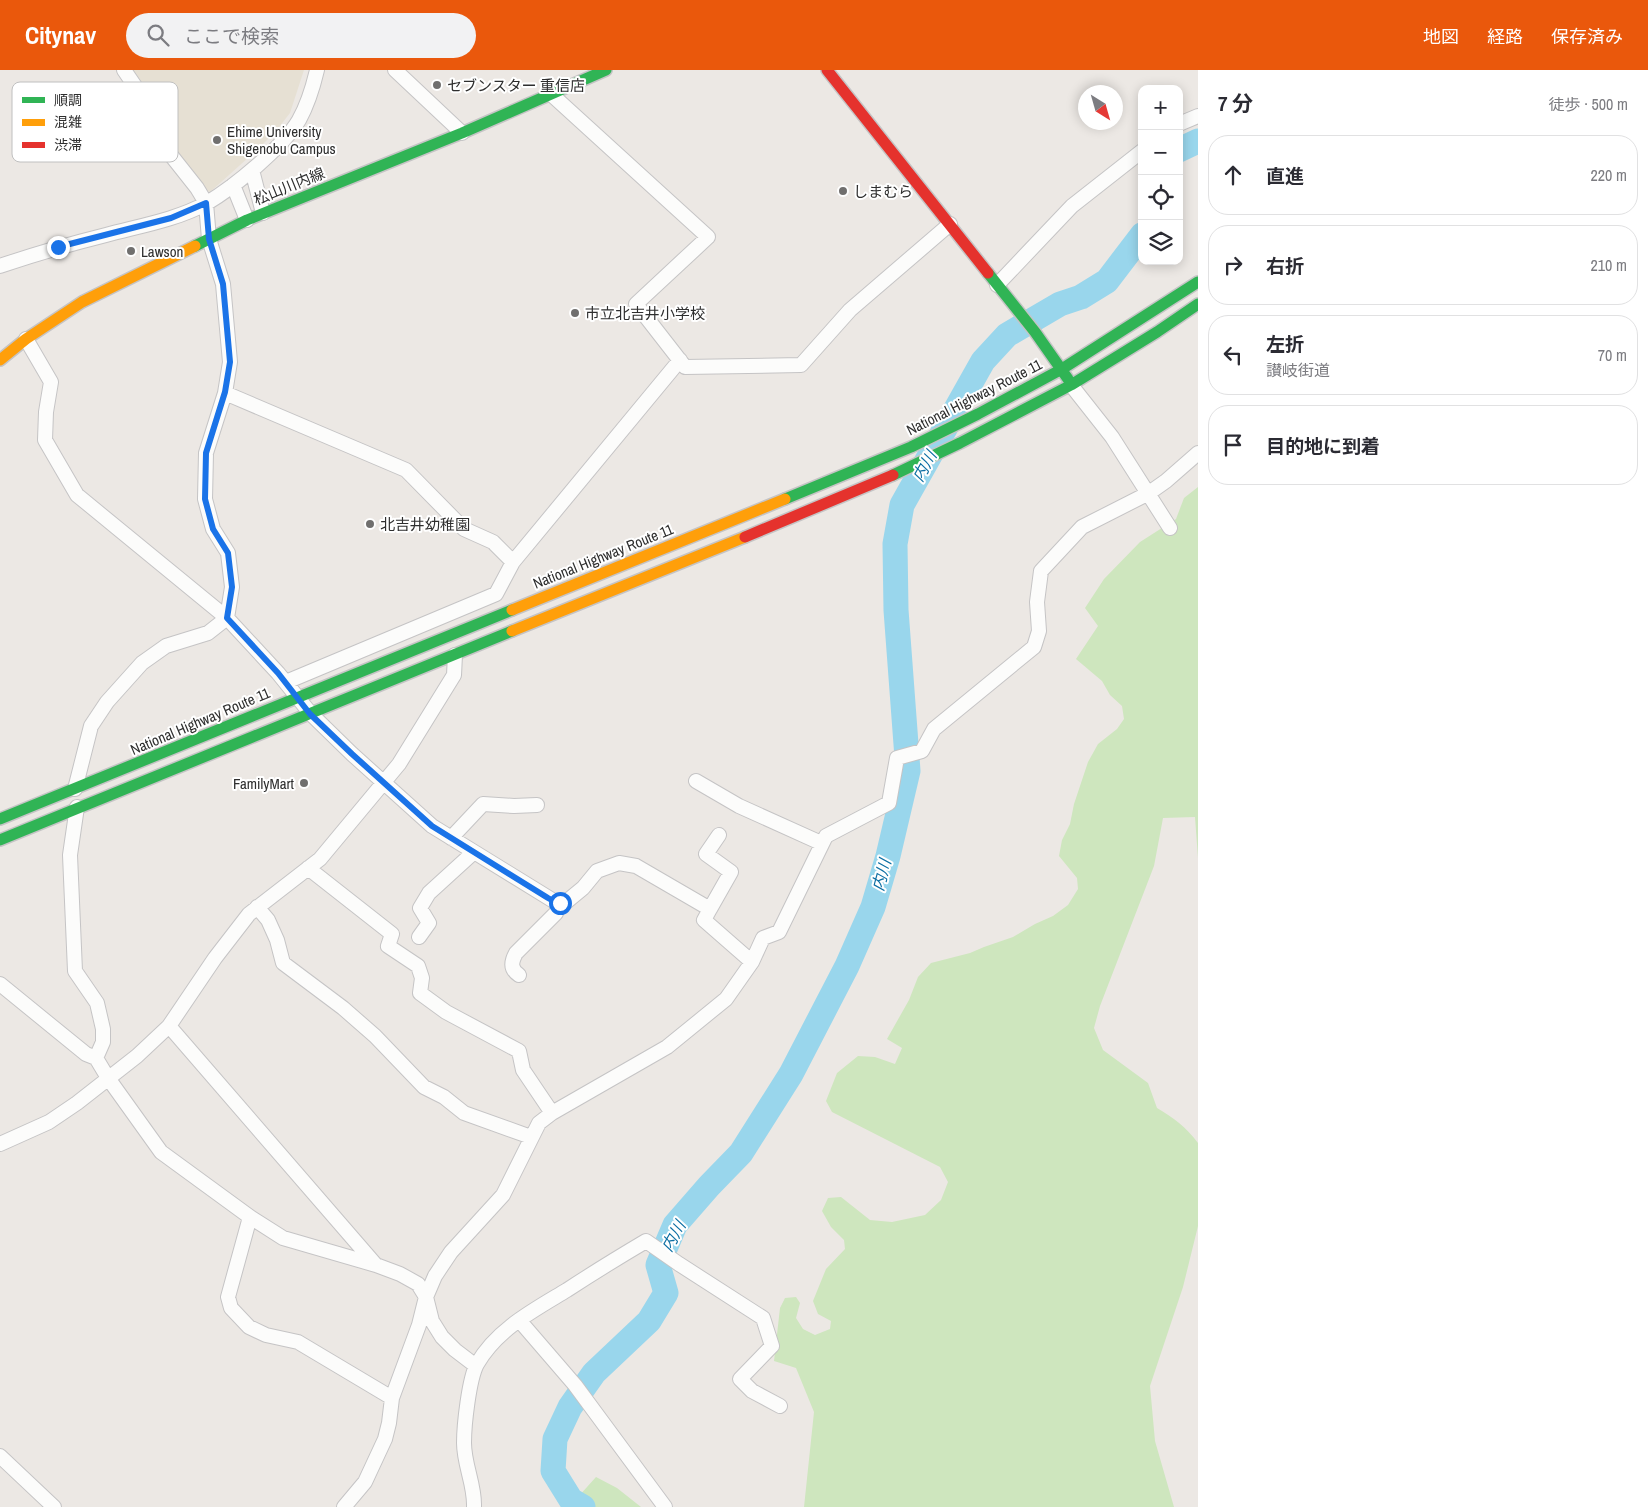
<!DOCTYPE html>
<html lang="ja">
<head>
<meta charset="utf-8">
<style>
	body { margin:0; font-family:"Archivo Narrow","Noto Sans JP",sans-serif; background:#f2f2f3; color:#2b2b33 }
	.controls { position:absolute; right:15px; top:15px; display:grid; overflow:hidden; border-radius:10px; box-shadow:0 2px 12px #0003 }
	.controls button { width:45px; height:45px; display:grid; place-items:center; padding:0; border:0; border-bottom:1px solid #e1e1e2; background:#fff; color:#2b2b33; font:25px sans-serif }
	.compass { position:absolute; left:1078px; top:15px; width:45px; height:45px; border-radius:50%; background:#fff; box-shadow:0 2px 12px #0003; rotate:143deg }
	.stop { position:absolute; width:15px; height:15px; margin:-11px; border:4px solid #1a73e8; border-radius:50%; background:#fff }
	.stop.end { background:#1a73e8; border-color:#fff; box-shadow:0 1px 5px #0008 }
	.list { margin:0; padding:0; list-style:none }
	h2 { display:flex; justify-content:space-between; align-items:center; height:65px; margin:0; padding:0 20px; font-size:21px }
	h2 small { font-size:16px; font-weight:400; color:#7c7c81 }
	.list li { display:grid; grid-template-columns:32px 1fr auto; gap:15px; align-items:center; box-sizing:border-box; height:80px; margin:0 10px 10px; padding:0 10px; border:1px solid #e1e1e2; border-radius:20px }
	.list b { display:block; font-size:19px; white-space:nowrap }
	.list p { margin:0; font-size:16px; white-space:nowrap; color:#7c7c81 }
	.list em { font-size:16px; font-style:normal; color:#7c7c81 }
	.icon { flex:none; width:28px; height:28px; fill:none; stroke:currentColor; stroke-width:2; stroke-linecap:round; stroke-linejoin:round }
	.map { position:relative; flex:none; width:1198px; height:1437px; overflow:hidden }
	header { display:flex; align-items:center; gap:30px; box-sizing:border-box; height:70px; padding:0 25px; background:#ea580c; color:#fff }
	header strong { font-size:24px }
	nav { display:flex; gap:28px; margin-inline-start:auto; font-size:18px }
	.search { width:350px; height:45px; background:#f2f2f3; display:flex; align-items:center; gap:12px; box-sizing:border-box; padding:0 18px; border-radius:28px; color:#7c7c81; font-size:19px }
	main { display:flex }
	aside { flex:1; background:#fff }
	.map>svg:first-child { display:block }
</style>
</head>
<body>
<header>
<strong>Citynav</strong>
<div class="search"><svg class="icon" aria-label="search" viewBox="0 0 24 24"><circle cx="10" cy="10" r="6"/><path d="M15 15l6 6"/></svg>ここで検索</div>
<nav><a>地図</a><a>経路</a><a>保存済み</a></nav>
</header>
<main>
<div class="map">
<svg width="1198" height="1437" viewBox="0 0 1198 1437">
	<rect width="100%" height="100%" fill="#ece8e4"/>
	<path fill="#e6e0d3" d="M 133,0 L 304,0 L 290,43 L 276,61 L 258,79 L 210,122 L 201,118 L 159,60 L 144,15 Z"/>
	<path fill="#cee6be" d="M 1198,417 L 1198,788 L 1195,747 L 1163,748 L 1154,796 L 1100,936 L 1094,958 L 1103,980 L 1148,1013 L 1157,1038 C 1174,1048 1186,1057 1198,1073 L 1198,1156 L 1183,1217 L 1150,1316 L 1155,1371 L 1174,1437 L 804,1437 L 814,1342 L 796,1298 L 774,1291 L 780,1238 L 785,1228 L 796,1227 L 800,1233 L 796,1248 L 803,1259 L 815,1265 L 830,1259 L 831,1251 L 818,1244 L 813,1231 L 826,1199 L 845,1179 L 844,1170 L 831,1157 L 822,1141 L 828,1128 L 841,1127 L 870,1150 L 892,1152 L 925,1145 L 941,1130 L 948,1112 L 940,1097 L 832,1042 L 826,1031 L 837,1003 L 858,986 L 875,987 L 895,994 L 902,978 L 887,969 L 909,930 L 918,907 L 931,893 L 970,883 L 984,877 L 1013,867 L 1035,854 L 1053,846 L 1068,835 L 1078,819 L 1077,808 L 1059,786 L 1062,770 L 1070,754 L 1074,734 L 1088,692 L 1098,674 L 1117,659 L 1124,649 L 1122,636 L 1110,625 L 1102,611 L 1076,589 L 1098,556 L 1085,538 L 1104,509 L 1140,472 L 1176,449 L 1184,428 Z
		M 596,1407 L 617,1418 L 641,1437 L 578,1437 L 578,1427 Z"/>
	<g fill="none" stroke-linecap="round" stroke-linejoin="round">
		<path stroke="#99d6ec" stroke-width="25" d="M 1179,80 L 1198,71
			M 583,1437 L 571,1430 L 553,1401 L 555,1369 L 570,1337 L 594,1303 L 649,1251 L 666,1223 L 658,1195 L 675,1155 L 709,1116 L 741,1083 L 791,1004 L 847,896 L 873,837 L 888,786 L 908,701 L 896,540 L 895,474 L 902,435 L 983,291 L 1007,265 L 1060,234 L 1081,227 L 1107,211 L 1142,165"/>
		<g stroke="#c5c4c5" stroke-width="16">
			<path id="street" d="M 395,0 L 462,63
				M 551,24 L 708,167 L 636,234 L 685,297 L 801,295 L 850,240 L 950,154
				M 1179,54 L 1198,46
				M 252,100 L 263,143
				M 233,115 L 247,150
				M 0,196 C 35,184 70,174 106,165 C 139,156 176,150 207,133 C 234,117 283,77 299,50 C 308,34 313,17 317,0
				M 997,215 L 1072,136 L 1142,81
				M 26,269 L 51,312 L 46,342 L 45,370 L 77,425 L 227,548 L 278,603 L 311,644 L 352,684 L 432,756 L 557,833 L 566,832 L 583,818 L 597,801 L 619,793 L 636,796 L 710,839 L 704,850 L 752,892
				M 1071,315 L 1112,367 L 1170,458
				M 225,323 L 406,400 L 464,459 L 493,472 L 513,492
				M 286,612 L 496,524 L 513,492 L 680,290
				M 696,711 L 739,736 L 821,773
				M 75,719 L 91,656 L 107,632 L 142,593 L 166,576 L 208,563 L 227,548 L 232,517 L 228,483 L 213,459 L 205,429 L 206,383 L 225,323 L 230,292 L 223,214 L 209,169 L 206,133 L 197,118 L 155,65 L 139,22 L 124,0
				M 77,737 L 70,785 L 75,901 L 97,933 L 103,959 L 103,972 L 96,988
				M 451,768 L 483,734 L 514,736 L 537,735
				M 308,798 L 392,864 L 388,876 L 418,896 L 422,908 L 420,923 L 446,942 L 519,981 L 523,1000 L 552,1043
				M 257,837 L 268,850 L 277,870 L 283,893 L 343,938 L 375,966 L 424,1017 L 444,1027 L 464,1043 L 531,1067
				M 710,839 L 731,802 L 706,784 L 719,765
				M 419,867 L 429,853 L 420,838 L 429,823 L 474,782
				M 519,905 C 510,899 511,892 516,883 L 556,843 L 560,833
				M 0,914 L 86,984 L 96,988 L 108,1008 L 161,1082 L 250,1147 L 283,1168 L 376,1195 L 400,1204 L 418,1214 L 426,1227 L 432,1251 L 442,1267 L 455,1280 L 476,1296
				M 169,956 L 375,1194
				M 0,1074 L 49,1052 L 77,1033 L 137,986 L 169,956 L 215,888 L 249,844 L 320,789 L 399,694 L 454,605 L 455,585
				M 250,1147 L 228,1227 L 231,1238 L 249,1257 L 266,1265 L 298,1272 L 392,1328
				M 519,1250 L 575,1315 L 665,1437
				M 0,1386 L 54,1437
				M 344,1437 L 365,1412 L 385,1369 L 389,1353 L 392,1328 L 419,1255 L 426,1227 L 435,1206 L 451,1182 L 503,1125 L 539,1053 L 552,1043 L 667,977 L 726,929 L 752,892 L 763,868 L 779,862 L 826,766 L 889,733 L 897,688 L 922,681 L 934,659 L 1034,577 L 1039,561 L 1037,532 L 1041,501 L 1082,457 L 1149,423 L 1166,411 L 1198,383
				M 474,1437 C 475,1415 464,1395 464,1373 C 464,1355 469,1309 477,1294 C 497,1259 534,1240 567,1220 C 593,1203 619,1187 646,1171 L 679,1194 L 763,1248 L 772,1276 L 740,1309 L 752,1321 L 780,1336"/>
		</g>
		<g stroke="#c5c4c5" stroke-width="14">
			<path id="fast" d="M 195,176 L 247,150 L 462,63 L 606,0
				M 988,203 L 1035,262 L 1068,309
				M 893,405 L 960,373 L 1071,315 L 1157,262 L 1198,234
				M 785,429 L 911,377 L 978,344 L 1062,299 L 1198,212
				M 0,749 L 512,540
				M 0,770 L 512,561"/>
		</g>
		<g stroke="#c5c4c5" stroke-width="14">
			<path id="slow" d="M 0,290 L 26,269 L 82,232 L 195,176
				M 512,540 L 785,429
				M 512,561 L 745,467"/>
		</g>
		<g stroke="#c5c4c5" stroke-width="14">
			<path id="jam" d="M 827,0 L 988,203
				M 745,467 L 893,405"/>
		</g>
		<use href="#street" stroke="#fcfcfb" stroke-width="14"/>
		<use href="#fast" stroke="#30b455" stroke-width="11"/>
		<use href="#slow" stroke="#ff9f0a" stroke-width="11"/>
		<use href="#jam" stroke="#e5322d" stroke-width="11"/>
	</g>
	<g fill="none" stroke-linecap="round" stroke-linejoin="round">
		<path stroke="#1a73e8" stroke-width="6" d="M 58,177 L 171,148 L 206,133 L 209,169 L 223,214 L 230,292 L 225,322 L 206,383 L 205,429 L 213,459 L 228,483 L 232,517 L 227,548 L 278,603 L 310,644 L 352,684 L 432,756 L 548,828 L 557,833 L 560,833"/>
	</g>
	<g fill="#706f6e" stroke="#fff" stroke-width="2">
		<circle cx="437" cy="15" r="5"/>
		<circle cx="217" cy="70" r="5"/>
		<circle cx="843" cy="121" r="5"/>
		<circle cx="131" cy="181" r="5"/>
		<circle cx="575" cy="243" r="5"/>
		<circle cx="370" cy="454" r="5"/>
		<circle cx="304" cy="713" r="5"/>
	</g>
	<g text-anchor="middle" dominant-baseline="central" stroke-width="4" stroke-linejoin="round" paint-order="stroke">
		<g font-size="15" fill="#2e2e2e" stroke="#fff" text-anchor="start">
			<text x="447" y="15">セブンスター 重信店</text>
			<text x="227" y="61">Ehime University<tspan x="227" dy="17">Shigenobu Campus</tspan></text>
			<text x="853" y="121">しまむら</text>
			<text x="141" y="181">Lawson</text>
			<text x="585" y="243">市立北吉井小学校</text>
			<text x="380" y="454">北吉井幼稚園</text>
			<text x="294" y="713" text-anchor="end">FamilyMart</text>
		</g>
		<g font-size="15" fill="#2e2e2e" stroke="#fff">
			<text transform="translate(289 116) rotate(-22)">松山川内線</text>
			<text transform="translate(974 327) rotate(-27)">National Highway Route 11</text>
			<text transform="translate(603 486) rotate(-22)">National Highway Route 11</text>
			<text transform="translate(200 651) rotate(-23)">National Highway Route 11</text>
		</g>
		<g font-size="16" font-style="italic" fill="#0d6fa3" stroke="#fff">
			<text transform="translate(924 396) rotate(-61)">内川</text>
			<text transform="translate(881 805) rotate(-75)">内川</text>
			<text transform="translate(673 1166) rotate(-61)">内川</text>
		</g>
	</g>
	<rect x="12" y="12" width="166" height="80" rx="8" fill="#fff" stroke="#c0c0c0" stroke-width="1"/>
	<rect x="22" y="27" width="23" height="6" fill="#30b455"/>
	<rect x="22" y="49" width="23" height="7" fill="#ff9f0a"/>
	<rect x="22" y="72" width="23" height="6" fill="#e5322d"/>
	<g font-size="14" fill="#2e2e2e">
		<text x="54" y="35">順調</text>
		<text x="54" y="57">混雑</text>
		<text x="54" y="80">渋滞</text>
	</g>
</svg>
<div class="controls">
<button>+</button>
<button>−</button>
<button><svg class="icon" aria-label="locate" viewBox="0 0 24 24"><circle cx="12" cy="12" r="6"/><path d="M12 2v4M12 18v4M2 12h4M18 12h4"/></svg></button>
<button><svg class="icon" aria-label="layers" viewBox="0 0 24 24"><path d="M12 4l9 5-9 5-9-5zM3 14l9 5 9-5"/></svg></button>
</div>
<svg class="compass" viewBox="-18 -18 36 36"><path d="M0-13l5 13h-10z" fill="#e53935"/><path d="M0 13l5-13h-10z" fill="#7c7c81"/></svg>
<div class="stop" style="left:560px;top:833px"></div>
<div class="stop end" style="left:58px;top:177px"></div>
</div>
<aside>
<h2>7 分<small>徒歩 · 500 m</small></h2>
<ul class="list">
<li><svg class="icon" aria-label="ahead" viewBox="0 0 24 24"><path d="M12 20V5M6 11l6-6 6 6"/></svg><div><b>直進</b></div><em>220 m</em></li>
<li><svg class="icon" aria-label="right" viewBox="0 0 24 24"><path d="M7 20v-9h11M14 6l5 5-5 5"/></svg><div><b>右折</b></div><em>210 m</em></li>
<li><svg class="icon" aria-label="left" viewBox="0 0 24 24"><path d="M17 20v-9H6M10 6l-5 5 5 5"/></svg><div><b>左折</b><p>讃岐街道</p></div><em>70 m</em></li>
<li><svg class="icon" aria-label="arrive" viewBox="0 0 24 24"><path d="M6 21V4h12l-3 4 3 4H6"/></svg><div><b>目的地に到着</b></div></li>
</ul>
</aside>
</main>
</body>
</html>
